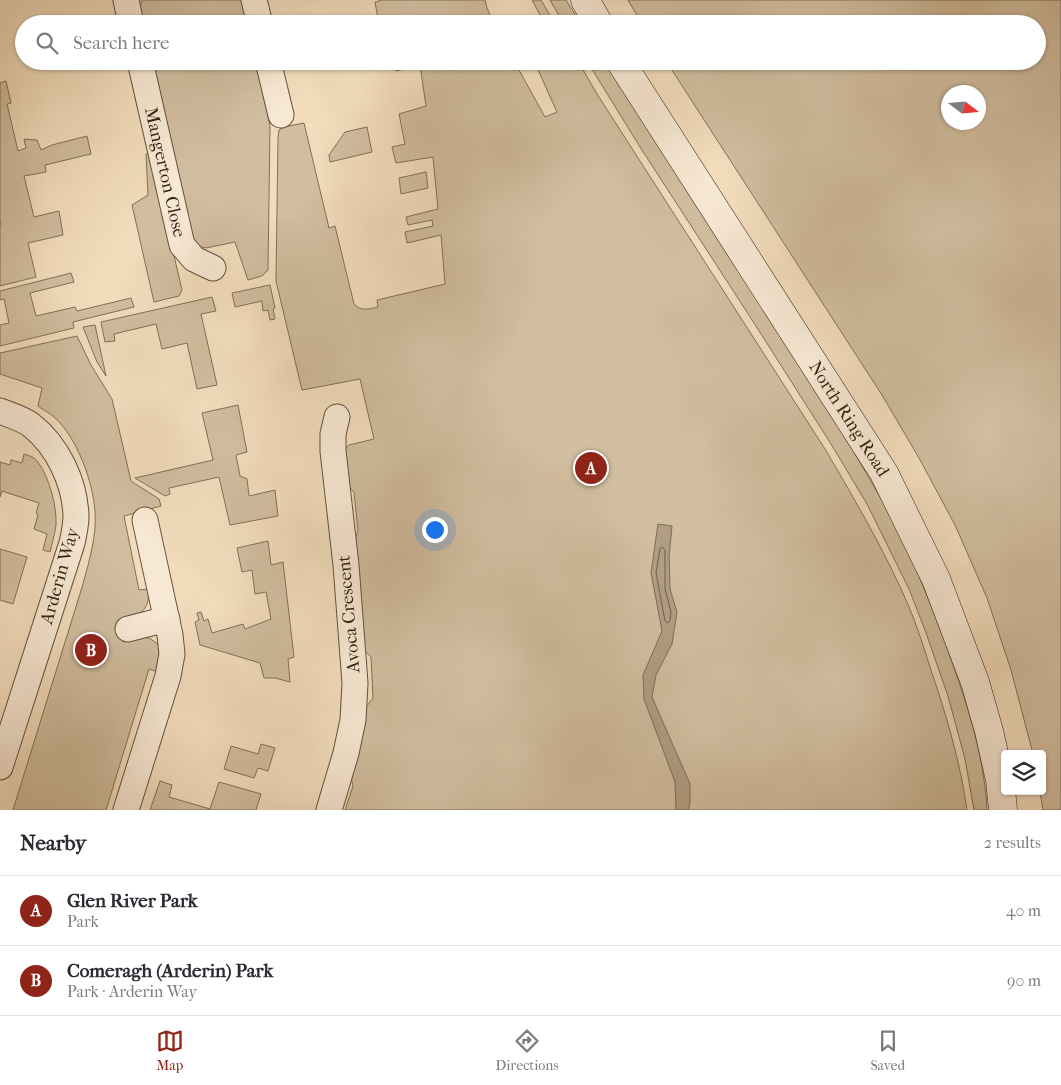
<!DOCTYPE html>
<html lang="en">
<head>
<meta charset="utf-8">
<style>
	body { margin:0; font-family:"IM FELL French Canon",serif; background:#f7f7f7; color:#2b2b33 }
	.controls { position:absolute; right:15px; bottom:15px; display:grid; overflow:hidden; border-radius:5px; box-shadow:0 1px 4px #0004 }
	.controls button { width:45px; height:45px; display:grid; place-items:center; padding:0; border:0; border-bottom:1px solid #e1e1e2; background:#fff; color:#2b2b33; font:25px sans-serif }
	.compass { position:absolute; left:941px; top:85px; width:45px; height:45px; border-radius:50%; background:#fff; box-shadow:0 1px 4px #0004; rotate:106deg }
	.you { position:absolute; left:434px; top:529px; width:18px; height:18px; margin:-12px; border:4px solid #fff; border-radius:50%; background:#1a73e8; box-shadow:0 0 0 8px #1a73e833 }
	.badge { display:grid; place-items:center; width:32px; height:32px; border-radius:50%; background:#8f2418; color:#fff; font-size:16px; font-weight:700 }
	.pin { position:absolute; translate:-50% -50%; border:2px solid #fff; box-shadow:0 1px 5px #0006 }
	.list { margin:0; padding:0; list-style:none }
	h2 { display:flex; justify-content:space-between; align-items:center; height:65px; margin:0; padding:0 20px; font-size:21px }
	h2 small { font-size:16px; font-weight:400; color:#7c7c81 }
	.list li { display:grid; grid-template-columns:32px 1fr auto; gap:15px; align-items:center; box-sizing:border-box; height:70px; padding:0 20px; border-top:1px solid #e1e1e2 }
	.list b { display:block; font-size:19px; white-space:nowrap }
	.list p { margin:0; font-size:16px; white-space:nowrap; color:#7c7c81 }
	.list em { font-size:16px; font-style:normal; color:#7c7c81 }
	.icon { flex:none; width:28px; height:28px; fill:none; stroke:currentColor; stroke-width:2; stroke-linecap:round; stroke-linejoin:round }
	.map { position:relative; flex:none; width:1061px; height:810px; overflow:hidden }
	.search { position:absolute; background:#fff; box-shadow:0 1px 4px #0004; left:15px; right:15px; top:15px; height:55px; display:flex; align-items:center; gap:12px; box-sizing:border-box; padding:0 18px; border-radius:28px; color:#7c7c81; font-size:19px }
	.sheet { height:205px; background:#fff }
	nav { display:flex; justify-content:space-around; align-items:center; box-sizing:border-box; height:70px; border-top:1px solid #e1e1e2; background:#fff; font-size:14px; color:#7c7c81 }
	nav a { display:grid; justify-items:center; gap:2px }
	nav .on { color:#8f2418 }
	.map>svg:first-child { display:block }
</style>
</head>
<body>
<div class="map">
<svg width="1061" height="810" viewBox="0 0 1061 810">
	<rect width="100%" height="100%" fill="#f2dcbc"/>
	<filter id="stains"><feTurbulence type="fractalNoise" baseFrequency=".004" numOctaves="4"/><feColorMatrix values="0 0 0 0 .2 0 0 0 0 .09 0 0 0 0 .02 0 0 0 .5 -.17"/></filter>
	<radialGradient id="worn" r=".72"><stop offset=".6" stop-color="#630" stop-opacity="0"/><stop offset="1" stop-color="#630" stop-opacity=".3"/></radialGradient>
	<path fill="#d1bd9f" stroke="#807058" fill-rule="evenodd" d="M 142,0 L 242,0 L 247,24 L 143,24 C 141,16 139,8 142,0 Z
		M 382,0 L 485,0 L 487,8 L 494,24 L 401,24 L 400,20 L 385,24 L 379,24 L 375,2 Z
		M 532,0 L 541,0 L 555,24 L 545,24 Z
		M 550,0 L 566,0 L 581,24 L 564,24 Z
		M 628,0 L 1061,0 L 1061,810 L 1043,810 L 1040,791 L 1042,791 L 1042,754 L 1033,754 L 1011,670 L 987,598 L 955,525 L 919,458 L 882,395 L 666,61 L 1037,61 L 1037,24 L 642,24 ZM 978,92 L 978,122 L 948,122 L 948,92 Z
		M 151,61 L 256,61 L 270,126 L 268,270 L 262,276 L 248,280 L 235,242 L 206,248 L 201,247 L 194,242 Z
		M 394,61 L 514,61 L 545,117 L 557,112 L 534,61 L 578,61 L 597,94 L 825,449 C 852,495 879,541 901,589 C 913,614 922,641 930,667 C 946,714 960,761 967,810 L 345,810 L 353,786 L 350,774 L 363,711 L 373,698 L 371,657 L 362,648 L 353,547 L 358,531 L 354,492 L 344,483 L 343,451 L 349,445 L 374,439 L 360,379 L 302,390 L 276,281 L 278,137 L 279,130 L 284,127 L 304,123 L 329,228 L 335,226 L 354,304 C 362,312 368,309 378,307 L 377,300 L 445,284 L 441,235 L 407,243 L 405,232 L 433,226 L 432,220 L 408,225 L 406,217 L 438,209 L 433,157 L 396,163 L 392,147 L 405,144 L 399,114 L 426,106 L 420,65 L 396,71 Z
		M 587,61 L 605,61 C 657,144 709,227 763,309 C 803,371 844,433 880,497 C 910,550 933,608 953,665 C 969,709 985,763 987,810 L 974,810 L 965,759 L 948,696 L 925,630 L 909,589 L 867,504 L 831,444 L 754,323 L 640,147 Z
		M 6,81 L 11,103 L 7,104 L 18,151 L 26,148 L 24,139 L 37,140 L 41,150 L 52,145 L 87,136 L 91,154 L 45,165 L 46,172 L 24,176 L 34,217 L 59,211 L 63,235 L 28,243 L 36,277 L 0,286 L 0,226 L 1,225 L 0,220 L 0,83 Z
		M 367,127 L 372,152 L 330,162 L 329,155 L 345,132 Z
		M 150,153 L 182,290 L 179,296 L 154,302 L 132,205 L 148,195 L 146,154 Z
		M 426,172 L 428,188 L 401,194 L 399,178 Z
		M 71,273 L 74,282 L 30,293 L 36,316 L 75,307 L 77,311 L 131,298 L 134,307 L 73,322 L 74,328 L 0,346 L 0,325 L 9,323 L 4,299 L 0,300 L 0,291 Z
		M 270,285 L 275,308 L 273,309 L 275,319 L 270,320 L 268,310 L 263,311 L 262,301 L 235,307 L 232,293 Z
		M 212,297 L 216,311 L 201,314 L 217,385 L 197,389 L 187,343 L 162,349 L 156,324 L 114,334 L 115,341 L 105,342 L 101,322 Z
		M 95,325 L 106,376 L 97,362 L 83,327 Z
		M 77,336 L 91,365 L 112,399 L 131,481 L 159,499 L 161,506 L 124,516 L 139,590 L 148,589 C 151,612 138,616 118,620 L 123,642 L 141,637 L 149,638 L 158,644 L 161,650 L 158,672 L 149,669 L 106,810 L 13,810 L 83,584 C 89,561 97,536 95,511 C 93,482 77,437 54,417 C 50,413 43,410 38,406 L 42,388 L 0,374 L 0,353 Z
		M 238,405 L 247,452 L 236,455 L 240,476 L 247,479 L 249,496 L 275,490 L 278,516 L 230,525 L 219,477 L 169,488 L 170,494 L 165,496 L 135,478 L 213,460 L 202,413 Z
		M 24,454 C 30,456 34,457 38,462 C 49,477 57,506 56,525 C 55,534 52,543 50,552 L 43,550 L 47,534 L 34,529 L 38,515 L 36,513 L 39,503 L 2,491 L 0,497 L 0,462 L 10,465 L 11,460 L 22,463 Z
		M 268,541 L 271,565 L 283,562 L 294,657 L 288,659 L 290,682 L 275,678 L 264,678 L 260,663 L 200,645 L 195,622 L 199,620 L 197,613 L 201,612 L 204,621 L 208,619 L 212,633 L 243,624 L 245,629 L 271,619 L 266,592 L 255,594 L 252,570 L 242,572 L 237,548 Z
		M 0,549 L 27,557 L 13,604 L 0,600 Z
		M 261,744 L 275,748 L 268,771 L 258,768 L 254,778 L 224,769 L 231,746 L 258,754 Z
		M 160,781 L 172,785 L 169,797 L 210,809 L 219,782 L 261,794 L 256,810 L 150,810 Z"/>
	<path fill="#b09d82" stroke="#7d6c55" d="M 658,524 L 672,526 L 669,557 L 670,589 L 677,612 L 672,644 L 656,675 L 652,697 L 690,784 L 690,804 L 688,810 L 676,810 L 675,782 L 644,699 L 643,675 L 662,631 L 651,573 Z"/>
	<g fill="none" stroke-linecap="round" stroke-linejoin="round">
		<path stroke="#70604a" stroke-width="1" d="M 662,547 L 665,550 L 665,589 L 671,612 L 670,621 L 668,623 L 665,621 L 656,573 L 660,549 Z"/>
		<g stroke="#60513c" stroke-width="27">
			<g id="minor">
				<path d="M 126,0 L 131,24"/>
				<path d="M 254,0 L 260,24"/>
				<path id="s1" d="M 140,61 L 182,245 L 194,259 L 213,268"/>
				<path d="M 268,61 L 281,115"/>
				<path d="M 0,411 C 10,415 23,419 31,425 C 58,446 75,483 76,516 C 76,525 74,534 72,543 L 0,767"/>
				<path d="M 128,629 L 167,619"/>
				<path d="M 126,810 L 168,676 L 172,654 L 170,635 L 145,520"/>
				<path d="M 329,810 L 346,753 L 353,720 L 355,683 L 346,565 L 333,451 L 333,434 L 337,417"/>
			</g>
		</g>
		<g stroke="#302312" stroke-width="29">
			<g id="secondary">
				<path d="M 585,0 L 599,24"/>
				<path id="s2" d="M 620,61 L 884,473 L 936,579 L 975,682 L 989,731 L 1000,780 L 1003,810"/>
			</g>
		</g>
		<use href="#minor" stroke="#f7e8d3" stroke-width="25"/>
		<use href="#secondary" stroke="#f7e8d3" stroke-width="28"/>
	</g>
	<g text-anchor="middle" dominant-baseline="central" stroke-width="5" stroke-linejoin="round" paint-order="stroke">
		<g font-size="18" fill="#302312" stroke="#f7e8d3">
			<text stroke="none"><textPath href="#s1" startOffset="114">Mangerton Close</textPath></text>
			<text stroke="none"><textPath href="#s2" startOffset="425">North Ring Road</textPath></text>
			<text transform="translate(60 576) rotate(-74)">Arderin Way</text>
			<text transform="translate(349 614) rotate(-95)">Avoca Crescent</text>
		</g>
	</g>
	<rect width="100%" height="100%" filter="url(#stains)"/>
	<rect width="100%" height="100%" fill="url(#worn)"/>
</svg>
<div class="controls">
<button><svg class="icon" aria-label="layers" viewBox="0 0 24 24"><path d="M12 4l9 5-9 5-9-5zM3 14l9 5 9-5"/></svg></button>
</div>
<svg class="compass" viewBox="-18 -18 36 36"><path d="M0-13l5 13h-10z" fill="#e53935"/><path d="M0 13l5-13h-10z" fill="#7c7c81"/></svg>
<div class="you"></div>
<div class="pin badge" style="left:591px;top:468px">A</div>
<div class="pin badge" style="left:91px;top:650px">B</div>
<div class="search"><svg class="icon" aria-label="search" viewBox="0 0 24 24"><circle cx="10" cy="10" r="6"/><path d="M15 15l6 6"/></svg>Search here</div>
</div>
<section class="sheet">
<h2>Nearby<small>2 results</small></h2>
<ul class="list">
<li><span class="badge">A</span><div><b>Glen River Park</b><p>Park</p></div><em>40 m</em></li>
<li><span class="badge">B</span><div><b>Comeragh (Arderin) Park</b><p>Park · Arderin Way</p></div><em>90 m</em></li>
</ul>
</section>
<nav>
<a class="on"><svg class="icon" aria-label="map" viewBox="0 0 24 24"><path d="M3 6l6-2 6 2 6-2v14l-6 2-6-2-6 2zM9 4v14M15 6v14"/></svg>Map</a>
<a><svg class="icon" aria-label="directions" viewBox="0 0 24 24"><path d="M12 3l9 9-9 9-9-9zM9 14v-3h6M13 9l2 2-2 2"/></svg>Directions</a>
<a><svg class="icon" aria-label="saved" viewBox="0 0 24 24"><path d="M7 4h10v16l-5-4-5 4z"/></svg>Saved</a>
</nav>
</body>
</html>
